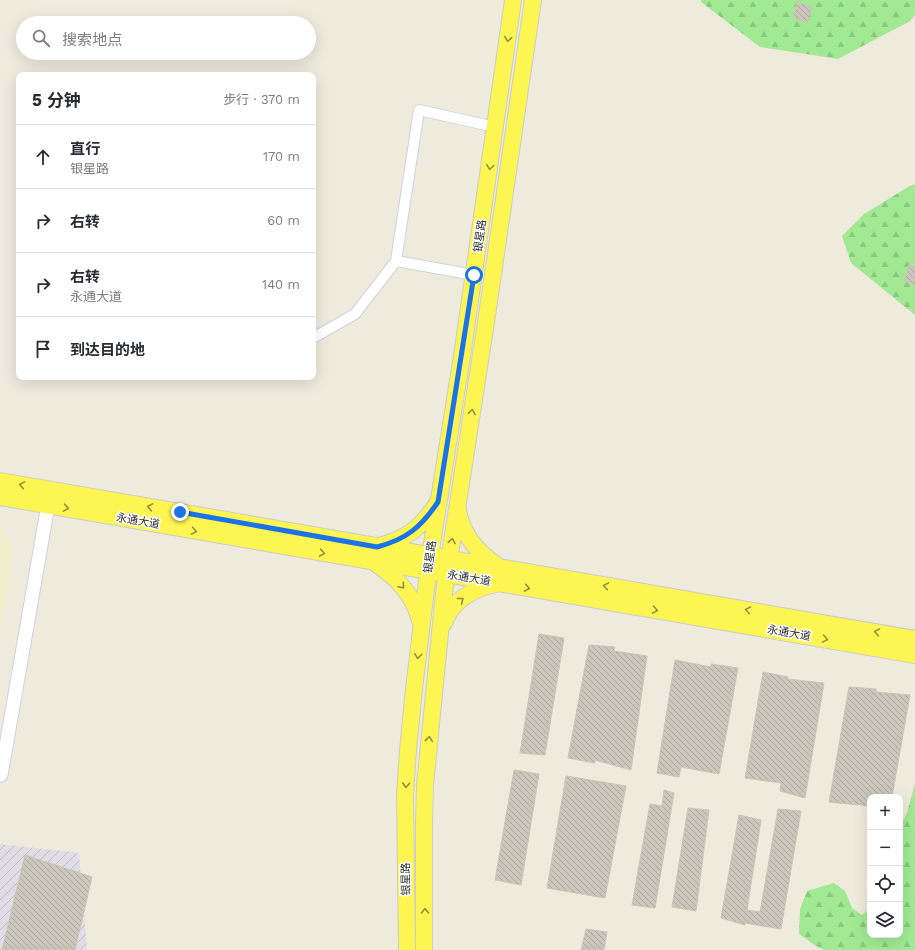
<!DOCTYPE html>
<html lang="zh">
<head>
<meta charset="utf-8">
<style>
	body { margin:0; font-family:"Work Sans","Noto Sans SC",sans-serif; background:#f2f2f3; color:#2b2b33 }
	.controls { position:absolute; right:12px; bottom:12px; display:grid; overflow:hidden; border-radius:8px; box-shadow:0 4px 16px #0002 }
	.controls button { width:36px; height:36px; display:grid; place-items:center; padding:0; border:0; border-bottom:1px solid #e1e1e2; background:#fff; color:#2b2b33; font:20px sans-serif }
	.stop { position:absolute; width:12px; height:12px; margin:-9px; border:3px solid #1a73e8; border-radius:50%; background:#fff }
	.stop.end { background:#1a73e8; border-color:#fff; box-shadow:0 1px 4px #0008 }
	.list { margin:0; padding:0; list-style:none }
	h2 { display:flex; justify-content:space-between; align-items:center; height:52px; margin:0; padding:0 16px; font-size:17px }
	h2 small { font-size:13px; font-weight:400; color:#7c7c81 }
	.list li { display:grid; grid-template-columns:26px 1fr auto; gap:12px; align-items:center; box-sizing:border-box; height:64px; padding:0 16px; border-top:1px solid #e1e1e2 }
	.list b { display:block; font-size:15px; white-space:nowrap }
	.list p { margin:0; font-size:13px; white-space:nowrap; color:#7c7c81 }
	.list em { font-size:13px; font-style:normal; color:#7c7c81 }
	.icon { flex:none; width:22px; height:22px; fill:none; stroke:currentColor; stroke-width:2; stroke-linecap:round; stroke-linejoin:round }
	.map { position:relative; flex:none; width:915px; height:950px; overflow:hidden }
	.search { position:absolute; background:#fff; box-shadow:0 4px 16px #0002; left:16px; top:16px; width:300px; height:44px; display:flex; align-items:center; gap:10px; box-sizing:border-box; padding:0 14px; border-radius:22px; color:#7c7c81; font-size:15px }
	.panel { position:absolute; background:#fff; box-shadow:0 4px 16px #0002; left:16px; top:72px; width:300px; height:308px; border-radius:8px }
	.map>svg:first-child { display:block }
</style>
</head>
<body>
<div class="map">
<svg width="915" height="950" viewBox="0 0 915 950">
	<defs>
		<pattern id="industrial-furrows" width="10" height="10" patternUnits="userSpaceOnUse"><rect width="10" height="10" fill="#e1dde6"/><path d="M-1 1l2-2M0 10L10 0M9 11l2-2" fill="none" stroke="#c1bec5"/></pattern>
		<pattern id="forest-firs" width="22" height="20" patternUnits="userSpaceOnUse"><rect width="22" height="20" fill="#a1ea93"/><path d="M5 1l3.5 6h-7zM16 11l3.5 6h-7z" fill="#8bc97f"/></pattern>
		<pattern id="building-back-hatch" width="6" height="6" patternUnits="userSpaceOnUse"><rect width="6" height="6" fill="#cac6bb"/><path d="M-1 5l2 2M0 0l6 6M5-1l2 2" fill="none" stroke="#aeaaa1"/></pattern>
	</defs>
	<rect width="100%" height="100%" fill="#eeeadc"/>
	<path fill="url(#industrial-furrows)" d="M 0,844 L 79,853 L 87,950 L 0,950 Z"/>
	<path fill="#f1ecca" d="M 0,527 L 14,549 L 0,631 Z"/>
	<path fill="url(#forest-firs)" d="M 701,0 L 915,0 L 915,15 L 910,21 L 838,59 L 760,47 L 701,2 Z
		M 915,184 L 915,315 L 851,263 L 842,236 L 864,214 L 908,187 Z
		M 915,783 L 915,950 L 824,950 L 816,946 L 799,934 L 800,909 L 807,891 L 834,883 L 845,891 L 852,908 L 862,915 L 870,908 L 870,935 L 900,935 L 900,826 L 907,813 Z"/>
	<path fill="url(#building-back-hatch)" stroke="#cac6b5" d="M 797,2 L 812,7 L 807,23 L 793,17 Z
		M 909,265 L 915,267 L 915,285 L 904,281 Z
		M 539,634 L 564,638 L 545,755 L 520,753 Z
		M 589,645 L 615,647 L 614,651 L 647,656 L 631,770 L 595,760 L 595,763 L 568,758 Z
		M 675,660 L 711,667 L 711,664 L 738,668 L 719,774 L 681,767 L 679,777 L 657,773 Z
		M 763,672 L 788,677 L 787,679 L 824,683 L 805,798 L 780,791 L 781,783 L 745,778 Z
		M 849,687 L 876,689 L 876,692 L 910,695 L 892,797 L 870,797 L 870,807 L 858,804 L 858,805 L 829,802 Z
		M 514,770 L 539,774 L 521,885 L 495,880 Z
		M 566,776 L 626,786 L 605,898 L 547,888 Z
		M 664,790 L 674,793 L 655,908 L 632,905 L 650,804 L 662,806 Z
		M 688,808 L 709,810 L 696,911 L 672,907 Z
		M 778,809 L 801,811 L 781,929 L 745,923 L 745,925 L 721,918 L 739,815 L 761,820 L 747,910 L 760,912 Z
		M 25,855 L 92,877 L 75,950 L 2,950 Z
		M 586,929 L 607,932 L 604,950 L 581,950 Z"/>
	<g fill="none" stroke-linecap="round" stroke-linejoin="round">
		<g stroke="#d1d1e5" stroke-width="12">
			<path id="minor" d="M 396,261 L 474,275
				M 313,338 L 355,314 L 396,261 L 419,110 L 495,127"/>
		</g>
		<g stroke="#d1d1e5" stroke-width="15">
			<path id="tertiary" d="M 1,775 L 48,505"/>
		</g>
		<g stroke="#ccc" stroke-width="18">
			<path id="primary" d="M 0,481 L 915,639
				M 0,497 L 915,655
				M 458,510 C 462,534 478,553 498,566
				M 379,546 C 407,539 421,527 437,504
				M 375,563 C 397,578 414,595 420,621
				M 444,623 C 452,601 473,588 496,584
				M 407,950 L 405,795 L 408,750 L 414,689 L 430,556 L 462,356 L 513,0
				M 424,950 L 424,823 L 425,785 L 444,593 L 486,322 L 533,0"/>
		</g>
		<use href="#minor" stroke="#fff" stroke-width="10"/>
		<use href="#tertiary" stroke="#fff" stroke-width="13"/>
		<use href="#primary" stroke="#fdf552" stroke-width="16"/>
	</g>
	<defs><path id="oneway-chevron" d="M-2-3.5L2.5 0L-2 3.5" fill="none" stroke-width="1.6" stroke-linecap="round" stroke-linejoin="round"/></defs>
	<g stroke="#94903e">
		<use href="#oneway-chevron" transform="translate(508 39) rotate(98)"/>
		<use href="#oneway-chevron" transform="translate(490 167) rotate(98)"/>
		<use href="#oneway-chevron" transform="translate(472 412) rotate(-81)"/>
		<use href="#oneway-chevron" transform="translate(22 485) rotate(-170)"/>
		<use href="#oneway-chevron" transform="translate(150 507) rotate(-170)"/>
		<use href="#oneway-chevron" transform="translate(66 508) rotate(10)"/>
		<use href="#oneway-chevron" transform="translate(194 531) rotate(10)"/>
		<use href="#oneway-chevron" transform="translate(452 541) rotate(-81)"/>
		<use href="#oneway-chevron" transform="translate(322 553) rotate(10)"/>
		<use href="#oneway-chevron" transform="translate(402 586) rotate(49)"/>
		<use href="#oneway-chevron" transform="translate(606 586) rotate(-170)"/>
		<use href="#oneway-chevron" transform="translate(527 588) rotate(10)"/>
		<use href="#oneway-chevron" transform="translate(461 600) rotate(-38)"/>
		<use href="#oneway-chevron" transform="translate(655 610) rotate(10)"/>
		<use href="#oneway-chevron" transform="translate(748 610) rotate(-170)"/>
		<use href="#oneway-chevron" transform="translate(877 632) rotate(-170)"/>
		<use href="#oneway-chevron" transform="translate(825 639) rotate(10)"/>
		<use href="#oneway-chevron" transform="translate(418 656) rotate(97)"/>
		<use href="#oneway-chevron" transform="translate(429 739) rotate(-84)"/>
		<use href="#oneway-chevron" transform="translate(406 785) rotate(93)"/>
		<use href="#oneway-chevron" transform="translate(425 911) rotate(-90)"/>
	</g>
	<g fill="none" stroke-linecap="round" stroke-linejoin="round">
		<path stroke="#1a73e8" stroke-width="5" d="M 180,512 L 377,547 C 407,539 421,527 438,502 L 474,275"/>
	</g>
	<g text-anchor="middle" dominant-baseline="central" stroke-width="3" stroke-linejoin="round" paint-order="stroke">
		<g font-size="11" fill="#2b2b2b" stroke="#fff">
			<text transform="translate(480 236) rotate(-82)">银星路</text>
			<text transform="translate(138 521) rotate(10)">永通大道</text>
			<text transform="translate(430 557) rotate(-82)">银星路</text>
			<text transform="translate(469 578) rotate(10)">永通大道</text>
			<text transform="translate(789 633) rotate(10)">永通大道</text>
			<text transform="translate(406 879) rotate(-91)">银星路</text>
		</g>
	</g>
</svg>
<div class="controls">
<button>+</button>
<button>−</button>
<button><svg class="icon" aria-label="locate" viewBox="0 0 24 24"><circle cx="12" cy="12" r="6"/><path d="M12 2v4M12 18v4M2 12h4M18 12h4"/></svg></button>
<button><svg class="icon" aria-label="layers" viewBox="0 0 24 24"><path d="M12 4l9 5-9 5-9-5zM3 14l9 5 9-5"/></svg></button>
</div>
<div class="stop" style="left:474px;top:275px"></div>
<div class="stop end" style="left:180px;top:512px"></div>
<div class="search"><svg class="icon" aria-label="search" viewBox="0 0 24 24"><circle cx="10" cy="10" r="6"/><path d="M15 15l6 6"/></svg>搜索地点</div>
<section class="panel">
<h2>5 分钟<small>步行 · 370 m</small></h2>
<ul class="list">
<li><svg class="icon" aria-label="ahead" viewBox="0 0 24 24"><path d="M12 20V5M6 11l6-6 6 6"/></svg><div><b>直行</b><p>银星路</p></div><em>170 m</em></li>
<li><svg class="icon" aria-label="right" viewBox="0 0 24 24"><path d="M7 20v-9h11M14 6l5 5-5 5"/></svg><div><b>右转</b></div><em>60 m</em></li>
<li><svg class="icon" aria-label="right" viewBox="0 0 24 24"><path d="M7 20v-9h11M14 6l5 5-5 5"/></svg><div><b>右转</b><p>永通大道</p></div><em>140 m</em></li>
<li><svg class="icon" aria-label="arrive" viewBox="0 0 24 24"><path d="M6 21V4h12l-3 4 3 4H6"/></svg><div><b>到达目的地</b></div></li>
</ul>
</section>
</div>
</body>
</html>
